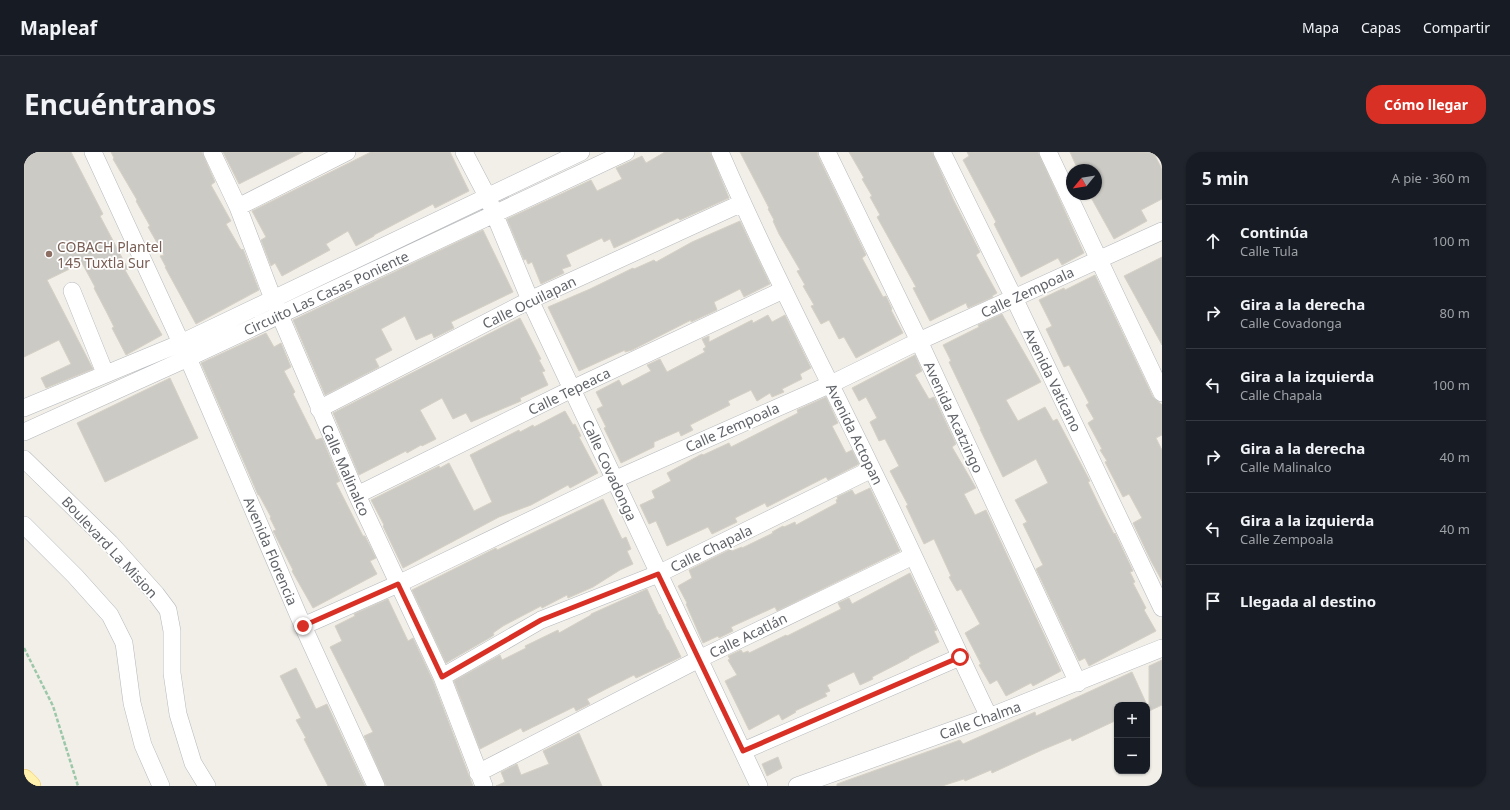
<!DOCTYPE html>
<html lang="es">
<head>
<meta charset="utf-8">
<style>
	body { margin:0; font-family:"Noto Sans",sans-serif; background:#20242c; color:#f1f3f6 }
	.controls { position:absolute; right:12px; bottom:12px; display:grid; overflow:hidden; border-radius:8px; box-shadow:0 1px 3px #0004 }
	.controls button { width:36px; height:36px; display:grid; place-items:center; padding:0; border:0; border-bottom:1px solid #363941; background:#171b24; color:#f1f3f6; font:20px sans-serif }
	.compass { position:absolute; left:1042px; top:12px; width:36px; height:36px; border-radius:50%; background:#171b24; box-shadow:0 1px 3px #0004; rotate:240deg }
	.stop { position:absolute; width:12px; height:12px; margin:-9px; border:3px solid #d93025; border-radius:50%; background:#fff }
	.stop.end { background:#d93025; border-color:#fff; box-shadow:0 1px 4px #0008 }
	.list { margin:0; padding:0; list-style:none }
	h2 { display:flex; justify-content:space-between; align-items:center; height:52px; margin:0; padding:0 16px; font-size:17px }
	h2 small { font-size:13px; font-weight:400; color:#9ea1a6 }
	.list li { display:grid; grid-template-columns:26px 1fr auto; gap:12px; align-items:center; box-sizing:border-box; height:72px; padding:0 16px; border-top:1px solid #363941 }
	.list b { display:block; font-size:15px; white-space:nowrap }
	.list p { margin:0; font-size:13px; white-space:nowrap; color:#9ea1a6 }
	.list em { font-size:13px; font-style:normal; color:#9ea1a6 }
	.icon { flex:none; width:22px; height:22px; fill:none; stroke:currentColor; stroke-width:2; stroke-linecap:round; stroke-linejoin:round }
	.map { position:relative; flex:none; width:1138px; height:634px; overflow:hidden; border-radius:16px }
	header { display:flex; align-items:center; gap:24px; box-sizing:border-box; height:56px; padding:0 20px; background:#171b24; border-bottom:1px solid #363941 }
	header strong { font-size:19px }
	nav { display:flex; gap:22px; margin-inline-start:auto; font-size:14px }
	.intro { display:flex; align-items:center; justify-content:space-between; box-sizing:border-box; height:96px; padding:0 24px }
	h1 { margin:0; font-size:28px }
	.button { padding:10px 18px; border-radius:16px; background:#d93025; color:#fff; font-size:14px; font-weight:700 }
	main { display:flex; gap:24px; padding:0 24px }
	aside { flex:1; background:#171b24; border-radius:16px; box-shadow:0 1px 3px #0004 }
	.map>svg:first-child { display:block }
</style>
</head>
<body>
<header>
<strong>Mapleaf</strong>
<nav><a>Mapa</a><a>Capas</a><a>Compartir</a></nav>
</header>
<div class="intro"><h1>Encuéntranos</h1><a class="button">Cómo llegar</a></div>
<main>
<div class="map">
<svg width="1138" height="634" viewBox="0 0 1138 634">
	<rect width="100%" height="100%" fill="#f1efe8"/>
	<path fill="#cccac5" stroke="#d6d1c6" d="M 0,0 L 47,0 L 79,62 L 76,64 L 104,117 L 101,118 L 138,183 L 102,203 L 88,176 L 90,175 L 83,161 L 70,136 L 71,135 L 58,111 L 23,128 L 69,217 L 22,236 L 17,226 L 47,212 L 35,188 L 0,205 Z
		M 87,0 L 178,0 L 191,30 L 187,33 L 207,69 L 202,72 L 216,96 L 218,98 L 219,97 L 235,138 L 172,172 L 141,115 L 142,115 L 136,104 L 140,103 L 124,75 L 126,74 L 112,49 L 113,48 L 89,7 L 90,6 Z
		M 199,0 L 279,0 L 215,32 Z
		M 347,0 L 426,0 L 445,39 L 411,56 L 409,52 L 350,83 L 350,84 L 332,94 L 324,79 L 302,92 L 306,98 L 258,124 L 251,111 L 247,114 L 237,88 L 242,85 L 228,59 Z
		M 641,0 L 686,0 L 705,46 L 656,68 L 654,66 L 590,96 L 586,87 L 580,90 L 578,86 L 542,103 L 547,114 L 538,117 L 540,121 L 517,132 L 508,110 L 504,112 L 502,107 L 500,108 L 483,67 L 567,28 L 573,39 L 598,27 L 592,16 L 618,4 L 622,11 Z
		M 716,0 L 793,0 L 794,4 L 842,103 L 838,106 L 859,145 L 862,144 L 868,157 L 867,158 L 879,181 L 832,206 L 820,185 L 815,187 L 805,168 L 797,172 L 787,154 L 790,153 L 779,134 L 781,133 L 773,119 L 776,118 L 755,82 L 749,69 L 750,68 L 744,57 L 745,56 Z
		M 825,0 L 908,0 L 929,47 L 956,100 L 952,103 L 973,141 L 968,144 L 969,145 L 944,156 L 942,151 L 906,169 L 889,136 L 892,135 L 853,65 L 856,63 L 846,45 L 848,44 L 838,27 L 840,26 Z
		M 943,0 L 1014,0 L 1060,101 L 1038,113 L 1034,106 L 997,125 L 970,72 L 972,70 L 939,8 L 945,4 Z
		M 1046,0 L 1129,0 L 1138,17 L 1138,47 L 1117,58 L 1123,69 L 1090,87 L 1065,42 L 1072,42 L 1072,18 L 1054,18 Z
		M 716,69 L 746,132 L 720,145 L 716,137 L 690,150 L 693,158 L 667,170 L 667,168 L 608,198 L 601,200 L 601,198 L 555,219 L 524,155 L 566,137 L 609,116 L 610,117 L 630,108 L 632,110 L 668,90 Z
		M 459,78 L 489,140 L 427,170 L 430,176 L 410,186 L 408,181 L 392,188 L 381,164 L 357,177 L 368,198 L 351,207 L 355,215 L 301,243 L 269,168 Z
		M 1138,105 L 1138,193 L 1100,124 Z
		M 1071,123 L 1129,245 L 1138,253 L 1138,283 L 1132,286 L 1138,298 L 1138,429 L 1127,409 L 1109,371 L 1118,366 L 1105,342 L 1099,345 L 1081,310 L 1083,309 L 1076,298 L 1078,297 L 1064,271 L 1070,267 L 1062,253 L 1065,251 L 1045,213 L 1040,215 L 1022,177 L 1028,174 L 1015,148 L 1040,136 L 1041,138 Z
		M 978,162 L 1017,230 L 982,248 L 994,269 L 1021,255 L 1029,269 L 1033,267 L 1066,329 L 1064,330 L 1076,355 L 1090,382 L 1091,381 L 1109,419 L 1106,420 L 1111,430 L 1109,431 L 1122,456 L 1120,458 L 1132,479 L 1065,514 L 1061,506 L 1055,509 L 1012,417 L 1019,413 L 999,372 L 1003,370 L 991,348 L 1024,331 L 1012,307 L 979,325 L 956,277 L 957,277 L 925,210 L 927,209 L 919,193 L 955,175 L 954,173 Z
		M 744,163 L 748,170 L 761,163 L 787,216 L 776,222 L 778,227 L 758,237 L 760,240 L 748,245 L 746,241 L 733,249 L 727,238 L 704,249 L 706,253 L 666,273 L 669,278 L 657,284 L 655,279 L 630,290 L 630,295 L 597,311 L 580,276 L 582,275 L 573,257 L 579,254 L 572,240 L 595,228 L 598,234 L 627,219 L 623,213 L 636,207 L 643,220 L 681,200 L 679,197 L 682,195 L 678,187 L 685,184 L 685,190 L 728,168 L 729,171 Z
		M 496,166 L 517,207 L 515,208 L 521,219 L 518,220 L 524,233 L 496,246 L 497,249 L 447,270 L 442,261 L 429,267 L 418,246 L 396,258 L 412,287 L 398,294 L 397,293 L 383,301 L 382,299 L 335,323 L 309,261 Z
		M 242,181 L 250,195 L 257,191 L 267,215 L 260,219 L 271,240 L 269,242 L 292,288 L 298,286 L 316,329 L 312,331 L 339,384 L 341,384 L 352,406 L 346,409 L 353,422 L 289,456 L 268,419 L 269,418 L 249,379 L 252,378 L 246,366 L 247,365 L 235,343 L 234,343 L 177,211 Z
		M 891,203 L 898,219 L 891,223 L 905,247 L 910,245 L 932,292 L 928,295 L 952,336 L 940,342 L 951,363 L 962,358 L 1037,519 L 1009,534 L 1007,531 L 982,544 L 973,528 L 966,532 L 955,513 L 957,512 L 941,481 L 956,472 L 937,437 L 933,439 L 925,425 L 927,424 L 910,387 L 900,392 L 882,354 L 884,353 L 866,319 L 875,314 L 861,287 L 855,289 L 846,270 L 853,266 L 842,245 L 835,249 L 828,236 Z
		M 146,226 L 174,286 L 81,330 L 53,271 Z
		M 802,245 L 814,271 L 808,274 L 822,301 L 828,298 L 835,312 L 804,328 L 802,325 L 743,355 L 741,351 L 711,366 L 713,370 L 688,382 L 684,375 L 643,394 L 632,369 L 625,372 L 616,353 L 631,346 L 628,339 L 647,329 L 643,321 L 678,302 L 679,303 L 705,291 L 707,295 L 774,261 L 773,258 Z
		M 541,259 L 549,273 L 551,272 L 557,284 L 555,285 L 574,321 L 546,336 L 544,333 L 507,353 L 475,365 L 379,416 L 359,374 L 360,373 L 347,348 L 415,314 L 416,316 L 425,311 L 450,359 L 468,350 L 446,303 L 495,278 L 496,280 L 509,273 L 510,275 Z
		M 846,336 L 876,399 L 753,459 L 751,455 L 707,475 L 709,479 L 695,486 L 694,484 L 679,491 L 662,452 L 663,451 L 654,434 L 668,426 L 665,418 L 707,397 L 708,399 L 718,395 L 718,396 L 749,381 L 748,380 L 759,374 L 760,375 L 771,370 L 772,373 L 813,351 L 812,348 L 814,347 L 813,345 L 828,338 L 831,343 Z
		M 579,347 L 598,387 L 602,385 L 607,397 L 603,399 L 609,412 L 596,418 L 569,435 L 544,446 L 543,443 L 518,456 L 517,454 L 479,474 L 469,481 L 470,483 L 467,485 L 422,511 L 388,438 L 472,396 L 473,398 Z
		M 886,421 L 913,478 L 910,479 L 915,490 L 885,505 L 885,506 L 848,525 L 849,527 L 836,533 L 830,520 L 803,533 L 806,539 L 801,541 L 803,544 L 771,559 L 772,560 L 758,568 L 755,562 L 725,578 L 701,529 L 713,523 L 704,508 L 706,507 L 704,504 L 717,498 L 719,501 L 724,499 L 725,501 L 762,483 L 763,484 L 817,457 L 814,451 L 825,446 L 828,452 Z
		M 623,437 L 635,463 L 636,462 L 643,478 L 644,478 L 657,505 L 612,526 L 610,523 L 584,536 L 563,547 L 566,552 L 552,559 L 550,555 L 499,580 L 497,576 L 456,597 L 430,529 L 476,503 L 478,508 L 502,496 L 501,494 L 534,478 L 535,481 L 567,463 L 567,462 Z
		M 364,447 L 384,489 L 389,486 L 409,529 L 449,634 L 362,634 L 340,584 L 349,580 L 306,495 L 318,489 L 311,474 L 331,464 L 330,462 Z
		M 1138,508 L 1138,553 L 1125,559 L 1125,514 Z
		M 272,516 L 292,557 L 303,552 L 341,634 L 304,634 L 280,587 L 282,586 L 272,568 L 277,566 L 256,524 Z
		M 1108,520 L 1123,553 L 1093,553 L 1093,568 L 1048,589 L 1047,586 L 1018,598 L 968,621 L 967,618 L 941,629 L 940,627 L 918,634 L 813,634 L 813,632 L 936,588 L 939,592 L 1011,560 L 1012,564 Z
		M 555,581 L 578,634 L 472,634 L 481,630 L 477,620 L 493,612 L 497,623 L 525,612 L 519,599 Z
		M 754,605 L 758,616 L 743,624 L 738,612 Z"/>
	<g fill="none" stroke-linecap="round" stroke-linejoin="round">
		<g stroke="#b5b8bc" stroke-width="18">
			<path id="minor" d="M 69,0 L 164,206 L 279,474 L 352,634
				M 188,0 L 214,55 L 249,147 L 333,343 L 418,525 L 460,634
				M 440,0 L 463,44 L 506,148 L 735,634
				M 696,0 C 742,107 796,210 847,315 C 888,398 925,482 965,565
				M 803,0 L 895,189 L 1054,531
				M 918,0 L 990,146 L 1138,456
				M 1024,0 L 1138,241
				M 214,55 L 323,0
				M 48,139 L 81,221
				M 0,256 L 157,191 L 557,0
				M 295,257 L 506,148 L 718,51
				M 0,280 L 164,206 L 602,0
				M 0,307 L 86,391 L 132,442 L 144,458 L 148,479 L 148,521 L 154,562 L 169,611 L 183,634
				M 333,343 L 548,237 L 759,138
				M 0,373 L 51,424 L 86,463 L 100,491 L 108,551 L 119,593 L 137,634
				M 279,474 L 374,432 L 590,328 L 807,232 L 895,189 L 1138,79
				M 418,525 L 517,468 L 634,422 L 848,317
				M 719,599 L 936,505
				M 454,621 L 675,507 L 889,404
				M 773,634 L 965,565 L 1138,496"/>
		</g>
		<g stroke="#f2c960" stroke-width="22">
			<path id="major" d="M 0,628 L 6,634"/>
		</g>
		<path stroke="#9cc7a9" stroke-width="2.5" stroke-dasharray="4 2" stroke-linecap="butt" d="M 0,496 L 29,554 L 54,634"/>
		<use href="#minor" stroke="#fff" stroke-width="17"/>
		<use href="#major" stroke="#fff2af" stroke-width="21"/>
	</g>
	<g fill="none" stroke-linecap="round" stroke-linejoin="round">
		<path stroke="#d93025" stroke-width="5" d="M 279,474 L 374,432 L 418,525 L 517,468 L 634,422 L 719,599 L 936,505"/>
	</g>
	<circle fill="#8d6e63" stroke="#fff" stroke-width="1.5" cx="25" cy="102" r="4"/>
	<g text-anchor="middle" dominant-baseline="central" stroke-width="3.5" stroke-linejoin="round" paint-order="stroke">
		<g font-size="14" fill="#785e54" stroke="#fff" text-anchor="start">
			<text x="33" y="94">COBACH Plantel<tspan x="33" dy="16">145 Tuxtla Sur</tspan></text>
		</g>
		<g font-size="14" fill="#5f6368" stroke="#fff">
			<text transform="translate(1003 140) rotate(-25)">Calle Zempoala</text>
			<text transform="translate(302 141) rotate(-25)">Circuito Las Casas Poniente</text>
			<text transform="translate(505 150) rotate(-26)">Calle Ocuilapan</text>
			<text transform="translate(1029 228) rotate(64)">Avenida Vaticano</text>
			<text transform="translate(545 239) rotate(-26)">Calle Tepeaca</text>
			<text transform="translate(930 265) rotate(65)">Avenida Acatzingo</text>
			<text transform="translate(708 275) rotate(-24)">Calle Zempoala</text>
			<text transform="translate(831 282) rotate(64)">Avenida Actopan</text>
			<text transform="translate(322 318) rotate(66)">Calle Malinalco</text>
			<text transform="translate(586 318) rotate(65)">Calle Covadonga</text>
			<text transform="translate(86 395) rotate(47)">Boulevard La Mision</text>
			<text transform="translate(687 396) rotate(-26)">Calle Chapala</text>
			<text transform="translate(247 399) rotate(67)">Avenida Florencia</text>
			<text transform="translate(724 483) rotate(-26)">Calle Acatlán</text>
			<text transform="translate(956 568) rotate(-20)">Calle Chalma</text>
		</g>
	</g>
</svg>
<div class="controls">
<button>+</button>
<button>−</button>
</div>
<svg class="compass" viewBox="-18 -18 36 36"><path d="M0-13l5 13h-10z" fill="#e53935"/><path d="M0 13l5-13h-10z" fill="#9ea1a6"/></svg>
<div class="stop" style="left:936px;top:505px"></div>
<div class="stop end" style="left:279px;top:474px"></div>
</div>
<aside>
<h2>5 min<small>A pie · 360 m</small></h2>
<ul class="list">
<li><svg class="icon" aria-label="ahead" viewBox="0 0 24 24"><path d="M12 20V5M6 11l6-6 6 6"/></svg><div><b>Continúa</b><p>Calle Tula</p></div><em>100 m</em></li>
<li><svg class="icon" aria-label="right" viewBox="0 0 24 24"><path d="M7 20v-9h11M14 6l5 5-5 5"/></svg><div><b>Gira a la derecha</b><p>Calle Covadonga</p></div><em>80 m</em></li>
<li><svg class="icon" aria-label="left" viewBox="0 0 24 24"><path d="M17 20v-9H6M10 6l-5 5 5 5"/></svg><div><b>Gira a la izquierda</b><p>Calle Chapala</p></div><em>100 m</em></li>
<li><svg class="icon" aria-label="right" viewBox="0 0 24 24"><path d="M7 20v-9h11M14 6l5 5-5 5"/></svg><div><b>Gira a la derecha</b><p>Calle Malinalco</p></div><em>40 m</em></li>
<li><svg class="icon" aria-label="left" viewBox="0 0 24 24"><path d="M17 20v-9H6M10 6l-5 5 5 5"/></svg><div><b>Gira a la izquierda</b><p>Calle Zempoala</p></div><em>40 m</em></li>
<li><svg class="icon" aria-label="arrive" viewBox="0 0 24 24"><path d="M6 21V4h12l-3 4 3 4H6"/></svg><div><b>Llegada al destino</b></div></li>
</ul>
</aside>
</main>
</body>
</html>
